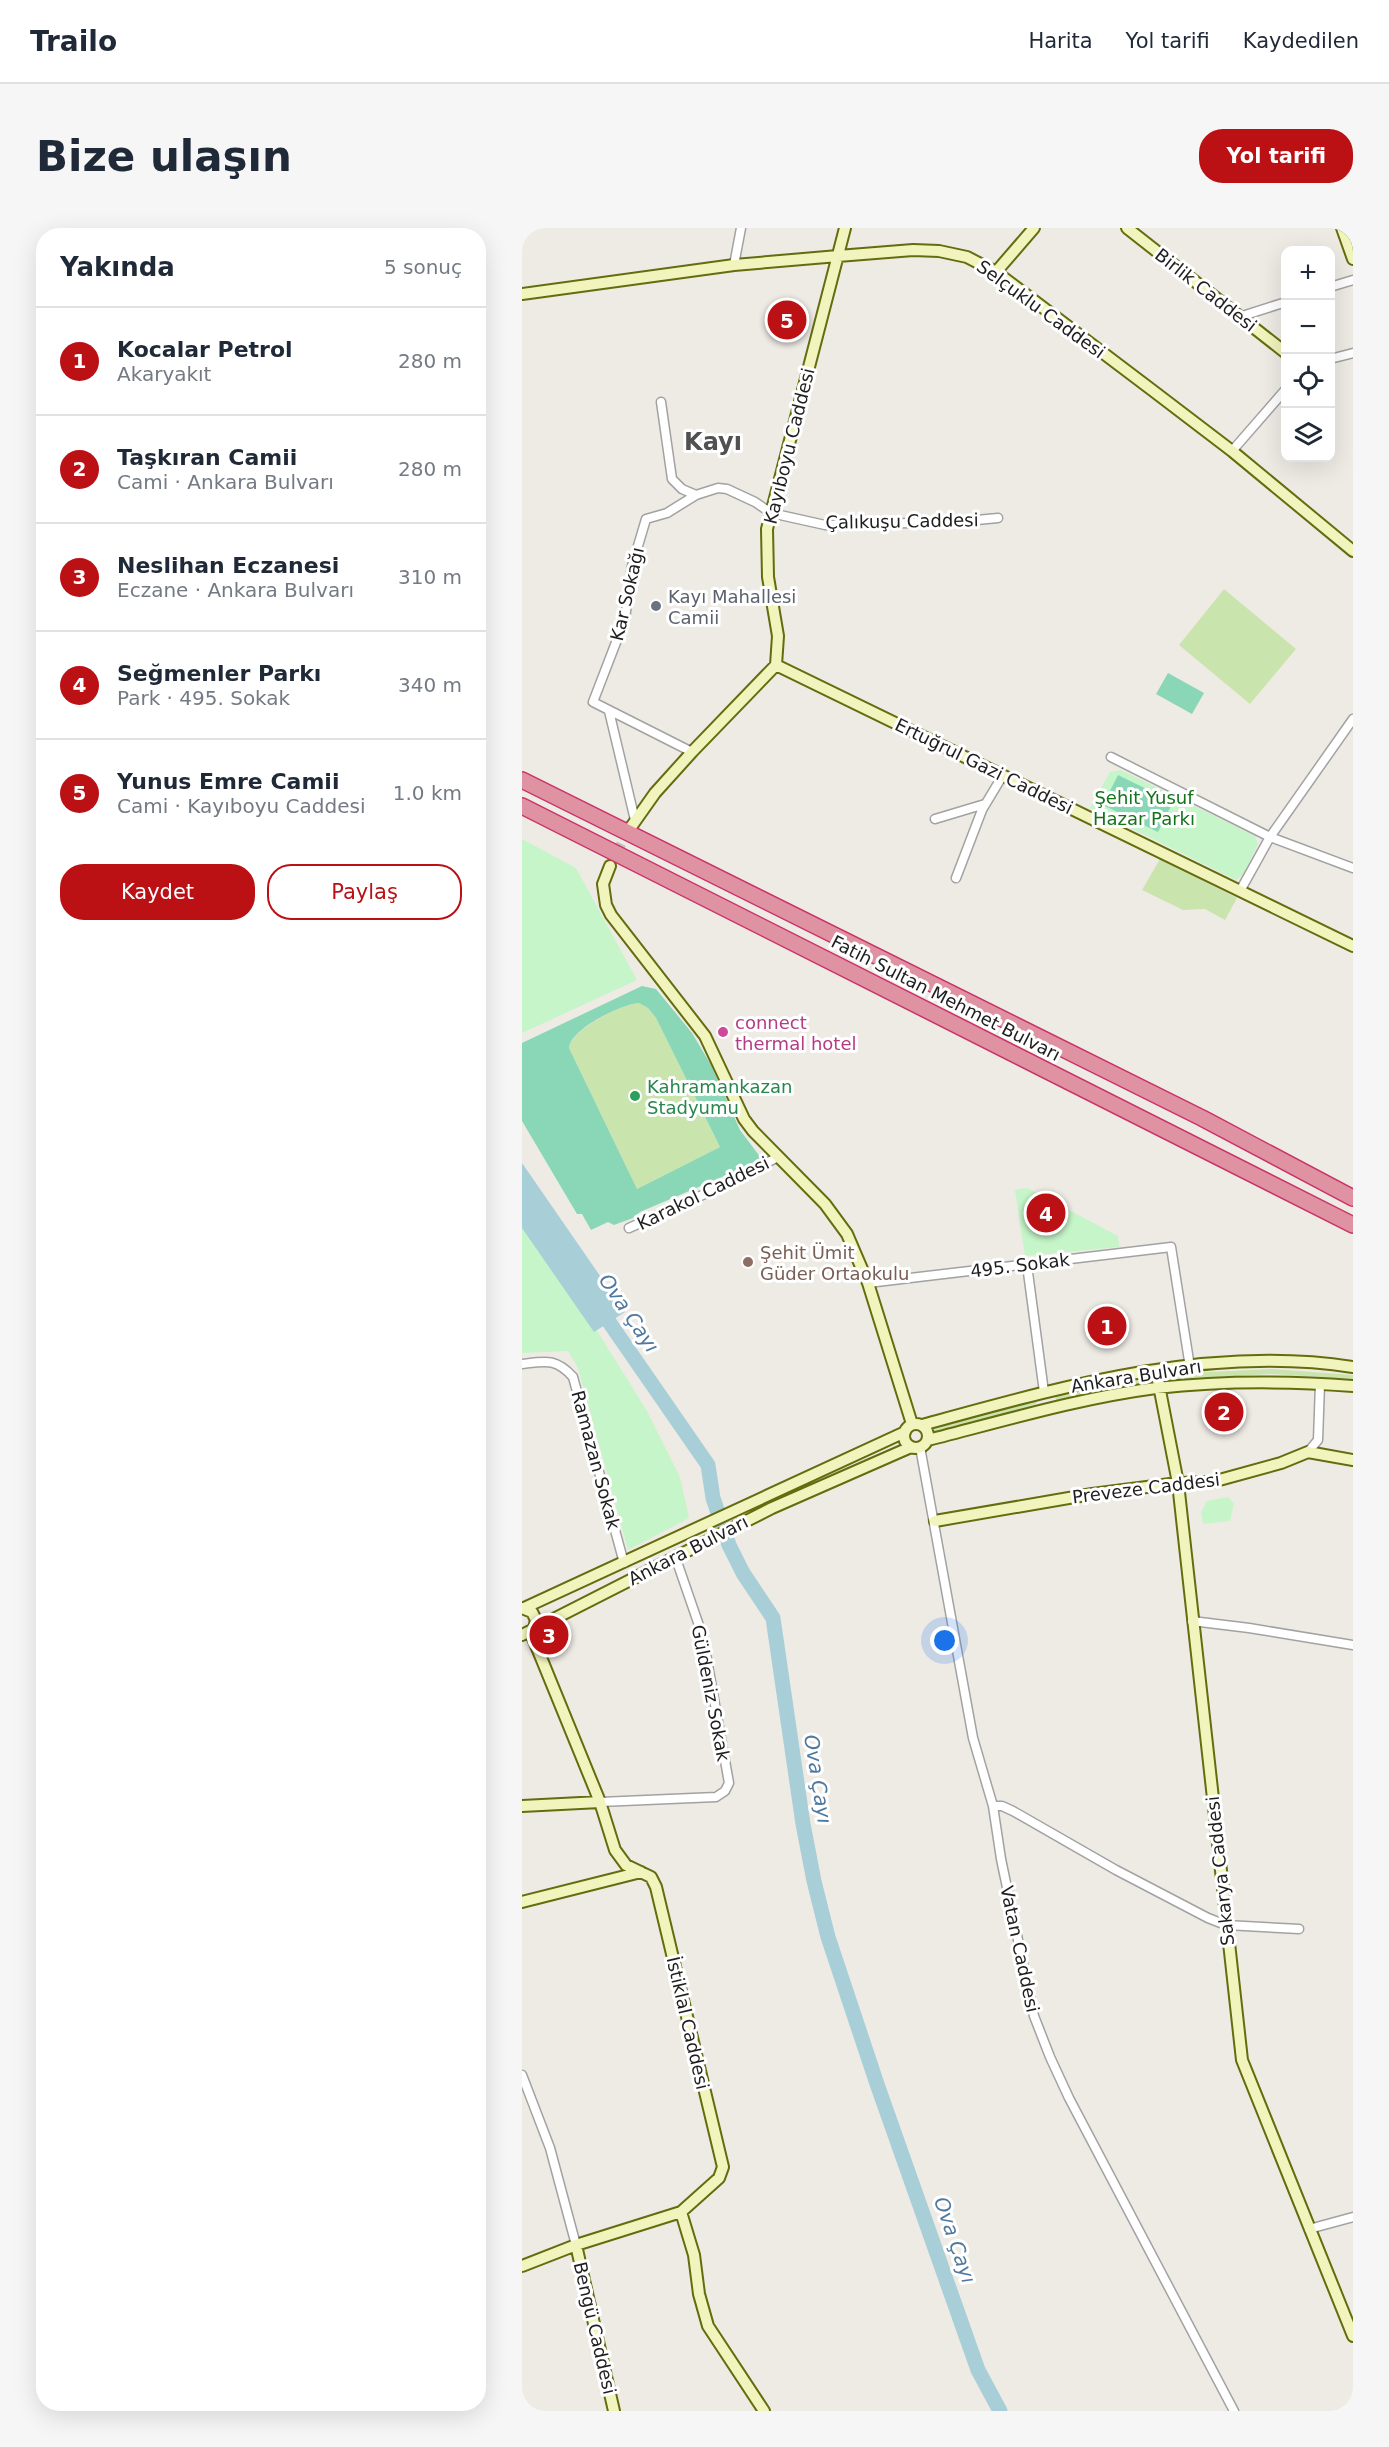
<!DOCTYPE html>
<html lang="tr">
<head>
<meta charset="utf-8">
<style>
	body { margin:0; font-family:"DejaVu Sans",sans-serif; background:#f6f6f7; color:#1f2937 }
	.controls { position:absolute; right:18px; top:18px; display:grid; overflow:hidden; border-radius:12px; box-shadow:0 6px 24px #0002 }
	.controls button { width:54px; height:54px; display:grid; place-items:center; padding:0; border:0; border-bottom:2px solid #e0e1e3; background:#fff; color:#1f2937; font:30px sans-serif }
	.you { position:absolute; left:423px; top:1413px; width:21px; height:21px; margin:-15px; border:4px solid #fff; border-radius:50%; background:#1a73e8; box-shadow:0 0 0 9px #1a73e833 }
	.badge { display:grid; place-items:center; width:39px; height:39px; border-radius:50%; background:#bb1014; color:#fff; font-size:20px; font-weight:700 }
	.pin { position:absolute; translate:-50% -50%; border:3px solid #fff; box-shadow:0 2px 6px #0006 }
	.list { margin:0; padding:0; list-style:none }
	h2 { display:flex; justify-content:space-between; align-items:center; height:78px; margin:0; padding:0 24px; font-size:26px }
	h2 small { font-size:20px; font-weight:400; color:#747a83 }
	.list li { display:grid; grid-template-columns:39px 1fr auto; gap:18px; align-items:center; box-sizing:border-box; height:108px; padding:0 24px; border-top:2px solid #e0e1e3 }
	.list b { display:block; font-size:22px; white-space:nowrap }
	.list p { margin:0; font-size:20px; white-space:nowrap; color:#747a83 }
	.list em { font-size:20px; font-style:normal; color:#747a83 }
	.actions { display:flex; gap:12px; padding:18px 24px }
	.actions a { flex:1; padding:14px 0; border:2px solid #bb1014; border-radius:24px; text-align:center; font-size:21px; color:#bb1014 }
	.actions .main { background:#bb1014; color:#fff }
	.icon { flex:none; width:33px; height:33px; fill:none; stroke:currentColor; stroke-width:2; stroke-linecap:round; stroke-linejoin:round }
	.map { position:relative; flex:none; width:831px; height:2183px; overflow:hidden; border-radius:24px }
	header { display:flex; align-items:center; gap:36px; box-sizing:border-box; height:84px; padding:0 30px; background:#fff; border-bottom:2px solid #e0e1e3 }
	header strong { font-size:28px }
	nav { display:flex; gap:33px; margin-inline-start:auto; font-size:21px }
	.intro { display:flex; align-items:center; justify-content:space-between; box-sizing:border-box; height:144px; padding:0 36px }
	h1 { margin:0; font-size:42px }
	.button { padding:15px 27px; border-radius:24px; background:#bb1014; color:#fff; font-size:21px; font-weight:700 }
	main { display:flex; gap:36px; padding:0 36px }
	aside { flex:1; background:#fff; border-radius:24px; box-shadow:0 6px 24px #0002 }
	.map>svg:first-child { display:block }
</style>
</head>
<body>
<header>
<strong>Trailo</strong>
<nav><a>Harita</a><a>Yol tarifi</a><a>Kaydedilen</a></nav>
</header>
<div class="intro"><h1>Bize ulaşın</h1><a class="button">Yol tarifi</a></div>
<main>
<aside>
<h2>Yakında<small>5 sonuç</small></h2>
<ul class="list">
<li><span class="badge">1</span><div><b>Kocalar Petrol</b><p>Akaryakıt</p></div><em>280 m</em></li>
<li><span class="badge">2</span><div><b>Taşkıran Camii</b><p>Cami · Ankara Bulvarı</p></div><em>280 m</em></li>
<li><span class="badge">3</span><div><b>Neslihan Eczanesi</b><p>Eczane · Ankara Bulvarı</p></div><em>310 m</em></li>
<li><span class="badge">4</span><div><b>Seğmenler Parkı</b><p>Park · 495. Sokak</p></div><em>340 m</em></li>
<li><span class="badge">5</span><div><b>Yunus Emre Camii</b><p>Cami · Kayıboyu Caddesi</p></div><em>1.0 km</em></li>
</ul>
<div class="actions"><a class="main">Kaydet</a><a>Paylaş</a></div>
</aside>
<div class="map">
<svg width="831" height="2183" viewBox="0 0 831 2183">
	<rect width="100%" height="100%" fill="#eeebe5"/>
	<path fill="#cae4ae" d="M 702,361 L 774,421 L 728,476 L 657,417 Z
		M 638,631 L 715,670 L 703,692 L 683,681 L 661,682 L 620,662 Z
		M 117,775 L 126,780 L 134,790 L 198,919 L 115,961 L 47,820 C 48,802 100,776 117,775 Z
		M 750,1141 L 831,1147 L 831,1151 L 749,1146 L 646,1152 L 645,1146 Z
		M 628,1149 L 629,1154 L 534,1172 L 533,1166 Z
		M 514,1172 L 514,1176 L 411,1205 L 410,1201 Z"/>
	<path fill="#c5f5c8" d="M 599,542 L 733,608 L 736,616 L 721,647 L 714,652 L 568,580 L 588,544 Z
		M 0,611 L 54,640 L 115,752 L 0,805 Z
		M 505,960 L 596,1008 L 597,1019 L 503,1028 L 493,962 Z
		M 0,995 L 69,1093 L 125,1183 L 158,1249 L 167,1290 L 106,1322 L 56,1140 L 46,1123 L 0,1125 Z
		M 706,1269 L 712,1275 L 708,1293 L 681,1296 L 679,1284 L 685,1273 Z"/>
	<path fill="#89d7b7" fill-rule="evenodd" d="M 646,445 L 682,465 L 670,486 L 634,466 Z
		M 596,547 L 651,574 L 636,604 L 581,577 Z
		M 120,758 L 134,761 L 170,805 L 189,837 L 218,902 L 239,930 L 221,940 L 118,984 L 111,990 L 92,997 L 86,994 L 69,1002 L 60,986 L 55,986 L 0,893 L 0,815 ZM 117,775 L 126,780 L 134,790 L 198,919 L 115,961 L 47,820 C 48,801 100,776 117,775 Z"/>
	<path fill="#a8ced8" d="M 0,935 L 103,1084 L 72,1104 L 0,1000 Z"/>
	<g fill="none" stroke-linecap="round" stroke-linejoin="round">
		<path stroke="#a8ced8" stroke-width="15" d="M 76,1078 L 186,1237 L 191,1270 L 207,1317 L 221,1345 L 251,1390 L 281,1596 L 292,1653 L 306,1709 L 355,1856 L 456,2142 L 478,2183"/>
		<path stroke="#c4c2bd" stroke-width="10" stroke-dasharray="10 5" stroke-linecap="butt" d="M 88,638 L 108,599"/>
		<g stroke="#a2a2a2" stroke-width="11">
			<path id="street" d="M 212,37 L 219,0
				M 808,59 L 831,52
				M 717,89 L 764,74
				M 808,131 L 831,125
				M 139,174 L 150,251 L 160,261 L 174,267
				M 710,223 L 764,161
				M 87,483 L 113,592
				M 170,524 L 71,474 L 103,391 L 110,338 L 124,291 L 145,285 L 174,267 L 196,260 L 205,261 L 233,274 L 249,285 L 303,297 L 433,294 L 476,290
				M 589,529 L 748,609 L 831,640
				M 413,591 L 463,576
				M 434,650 L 460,582 L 481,547
				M 718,663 L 748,609 L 831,491
				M 107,1000 L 196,960 L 256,929
				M 505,1037 L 522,1164
				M 346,1055 L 649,1019 L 668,1139
				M 0,1136 C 24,1133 34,1130 51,1149 L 102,1335
				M 398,1219 L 451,1510 L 471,1578 L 479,1631 L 512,1788 L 528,1829 L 547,1870 L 712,2183
				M 786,1224 L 796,1212 L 798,1156
				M 670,1393 L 727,1400 L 831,1417
				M 78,1574 L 194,1569 L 203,1563 L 207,1555 L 181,1409 L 153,1328
				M 471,1578 L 480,1578 L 491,1583 L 594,1642 L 686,1690 L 704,1697 L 777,1701
				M 0,1847 L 28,1920 L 54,2017
				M 787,2001 L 831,1989"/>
		</g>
		<g stroke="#646c0e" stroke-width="14">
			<path id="secondary" d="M 605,0 L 764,125
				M 820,0 L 831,31
				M 474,44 L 512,0
				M 0,66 L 212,37 L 316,28 L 391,22 L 417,23 L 445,29 L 474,44 L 630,162 L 710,223 L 831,323
				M 254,437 L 831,718
				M 109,599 L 133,565 L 170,524 L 254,437 L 256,408 L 246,349 L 245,301 L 323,0
				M 88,638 L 81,656 L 84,677 L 89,687 L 183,808 L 222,891 L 231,903 L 303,976 L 325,1006 L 346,1055 L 390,1196
				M 634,1142 L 656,1255 L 720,1832 L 831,2108
				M382 1208a12 12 0 1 1 24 0a12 12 0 1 1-24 0Z
				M 400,1197 C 539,1159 687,1116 831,1139
				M 406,1212 C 481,1193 557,1170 634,1160 C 698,1153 767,1153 831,1158
				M 413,1293 L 570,1266 L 656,1255 L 690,1254 L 759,1235 L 786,1224 L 831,1232
				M 0,1380 L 10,1384 L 14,1392 L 12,1401 L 0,1407
				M 2,1380 L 383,1204
				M 12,1401 L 250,1280 L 389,1219
				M 9,1405 L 78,1574 L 93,1622 L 104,1637 L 129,1649 L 134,1659 L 201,1939 L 197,1950 L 159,1984 L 172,2027 L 177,2066 L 186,2098 L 242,2183
				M 0,1578 L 78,1574
				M 0,1674 L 119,1644
				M 54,2017 L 92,2183
				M 0,2038 L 54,2017 L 159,1984"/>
		</g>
		<g stroke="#cb326a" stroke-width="18">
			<path id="highway" d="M 0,552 L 680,890 L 831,970
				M 0,578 L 831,997"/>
		</g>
		<use href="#street" stroke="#fff" stroke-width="8"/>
		<use href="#secondary" stroke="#f2f4bd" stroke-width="10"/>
		<use href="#highway" stroke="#df92a2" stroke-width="15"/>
	</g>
	<circle fill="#6b7280" stroke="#fff" stroke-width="2" cx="134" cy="378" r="6"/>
	<circle fill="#d1479c" stroke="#fff" stroke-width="2" cx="201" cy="804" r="6"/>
	<circle fill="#2e9e5b" stroke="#fff" stroke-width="2" cx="113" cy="868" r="6"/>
	<circle fill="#8d6e63" stroke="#fff" stroke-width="2" cx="226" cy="1034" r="6"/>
	<g text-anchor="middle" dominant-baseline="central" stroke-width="6" stroke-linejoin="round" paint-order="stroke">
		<g font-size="18" fill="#1e1e1e" stroke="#fff">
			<text transform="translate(684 62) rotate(38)">Birlik Caddesi</text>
			<text transform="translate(519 81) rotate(36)">Selçuklu Caddesi</text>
			<text transform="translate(267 218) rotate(-76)">Kayıboyu Caddesi</text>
			<text transform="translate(380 293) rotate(-1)">Çalıkuşu Caddesi</text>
			<text transform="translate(105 366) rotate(-77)">Kar Sokağı</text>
			<text transform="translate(462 538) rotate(26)">Ertuğrul Gazi Caddesi</text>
			<text transform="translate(424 770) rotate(27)">Fatih Sultan Mehmet Bulvarı</text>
			<text transform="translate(181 965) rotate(-26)">Karakol Caddesi</text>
			<text transform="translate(498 1037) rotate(-7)">495. Sokak</text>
			<text transform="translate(614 1148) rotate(-9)">Ankara Bulvarı</text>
			<text transform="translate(74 1232) rotate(75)">Ramazan Sokak</text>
			<text transform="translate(624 1260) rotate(-7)">Preveze Caddesi</text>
			<text transform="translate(166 1322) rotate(-27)">Ankara Bulvarı</text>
			<text transform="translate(189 1465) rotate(79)">Güldeniz Sokak</text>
			<text transform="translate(698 1643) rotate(-96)">Sakarya Caddesi</text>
			<text transform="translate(498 1721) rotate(78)">Vatan Caddesi</text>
			<text transform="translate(166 1795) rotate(77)">İstiklal Caddesi</text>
			<text transform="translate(73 2100) rotate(77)">Bengü Caddesi</text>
		</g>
		<g font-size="18" fill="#5b616d" stroke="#fff" text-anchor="start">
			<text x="146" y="368">Kayı Mahallesi<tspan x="146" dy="21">Camii</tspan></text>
		</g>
		<g font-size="18" fill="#14731a" stroke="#fff">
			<text x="622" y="569">Şehit Yusuf<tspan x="622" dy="21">Hazar Parkı</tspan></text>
		</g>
		<g font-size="18" fill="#b23c85" stroke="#fff" text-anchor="start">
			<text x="213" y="794">connect<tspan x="213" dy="21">thermal hotel</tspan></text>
		</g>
		<g font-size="18" fill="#27864d" stroke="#fff" text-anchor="start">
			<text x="125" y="858">Kahramankazan<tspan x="125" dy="21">Stadyumu</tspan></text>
		</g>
		<g font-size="18" fill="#785e54" stroke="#fff" text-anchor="start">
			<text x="238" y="1024">Şehit Ümit<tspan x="238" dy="21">Güder Ortaokulu</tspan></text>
		</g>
		<g font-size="20" font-style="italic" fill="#4f799f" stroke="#fff">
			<text transform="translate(107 1085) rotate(56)">Ova Çayı</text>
			<text transform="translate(296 1551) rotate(81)">Ova Çayı</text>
			<text transform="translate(433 2012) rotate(71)">Ova Çayı</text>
		</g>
		<g font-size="24" font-weight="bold" fill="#515151" stroke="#fff">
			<text x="191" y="214">Kayı</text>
		</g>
	</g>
</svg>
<div class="controls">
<button>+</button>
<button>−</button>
<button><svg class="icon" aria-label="locate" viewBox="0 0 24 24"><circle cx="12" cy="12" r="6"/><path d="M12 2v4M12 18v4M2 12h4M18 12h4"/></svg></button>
<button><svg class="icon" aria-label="layers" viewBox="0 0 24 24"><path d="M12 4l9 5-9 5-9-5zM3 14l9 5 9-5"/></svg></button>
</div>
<div class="you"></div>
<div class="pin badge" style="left:585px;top:1098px">1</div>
<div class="pin badge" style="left:702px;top:1184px">2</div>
<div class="pin badge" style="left:27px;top:1407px">3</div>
<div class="pin badge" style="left:524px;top:985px">4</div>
<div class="pin badge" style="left:265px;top:92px">5</div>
</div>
</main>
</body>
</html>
